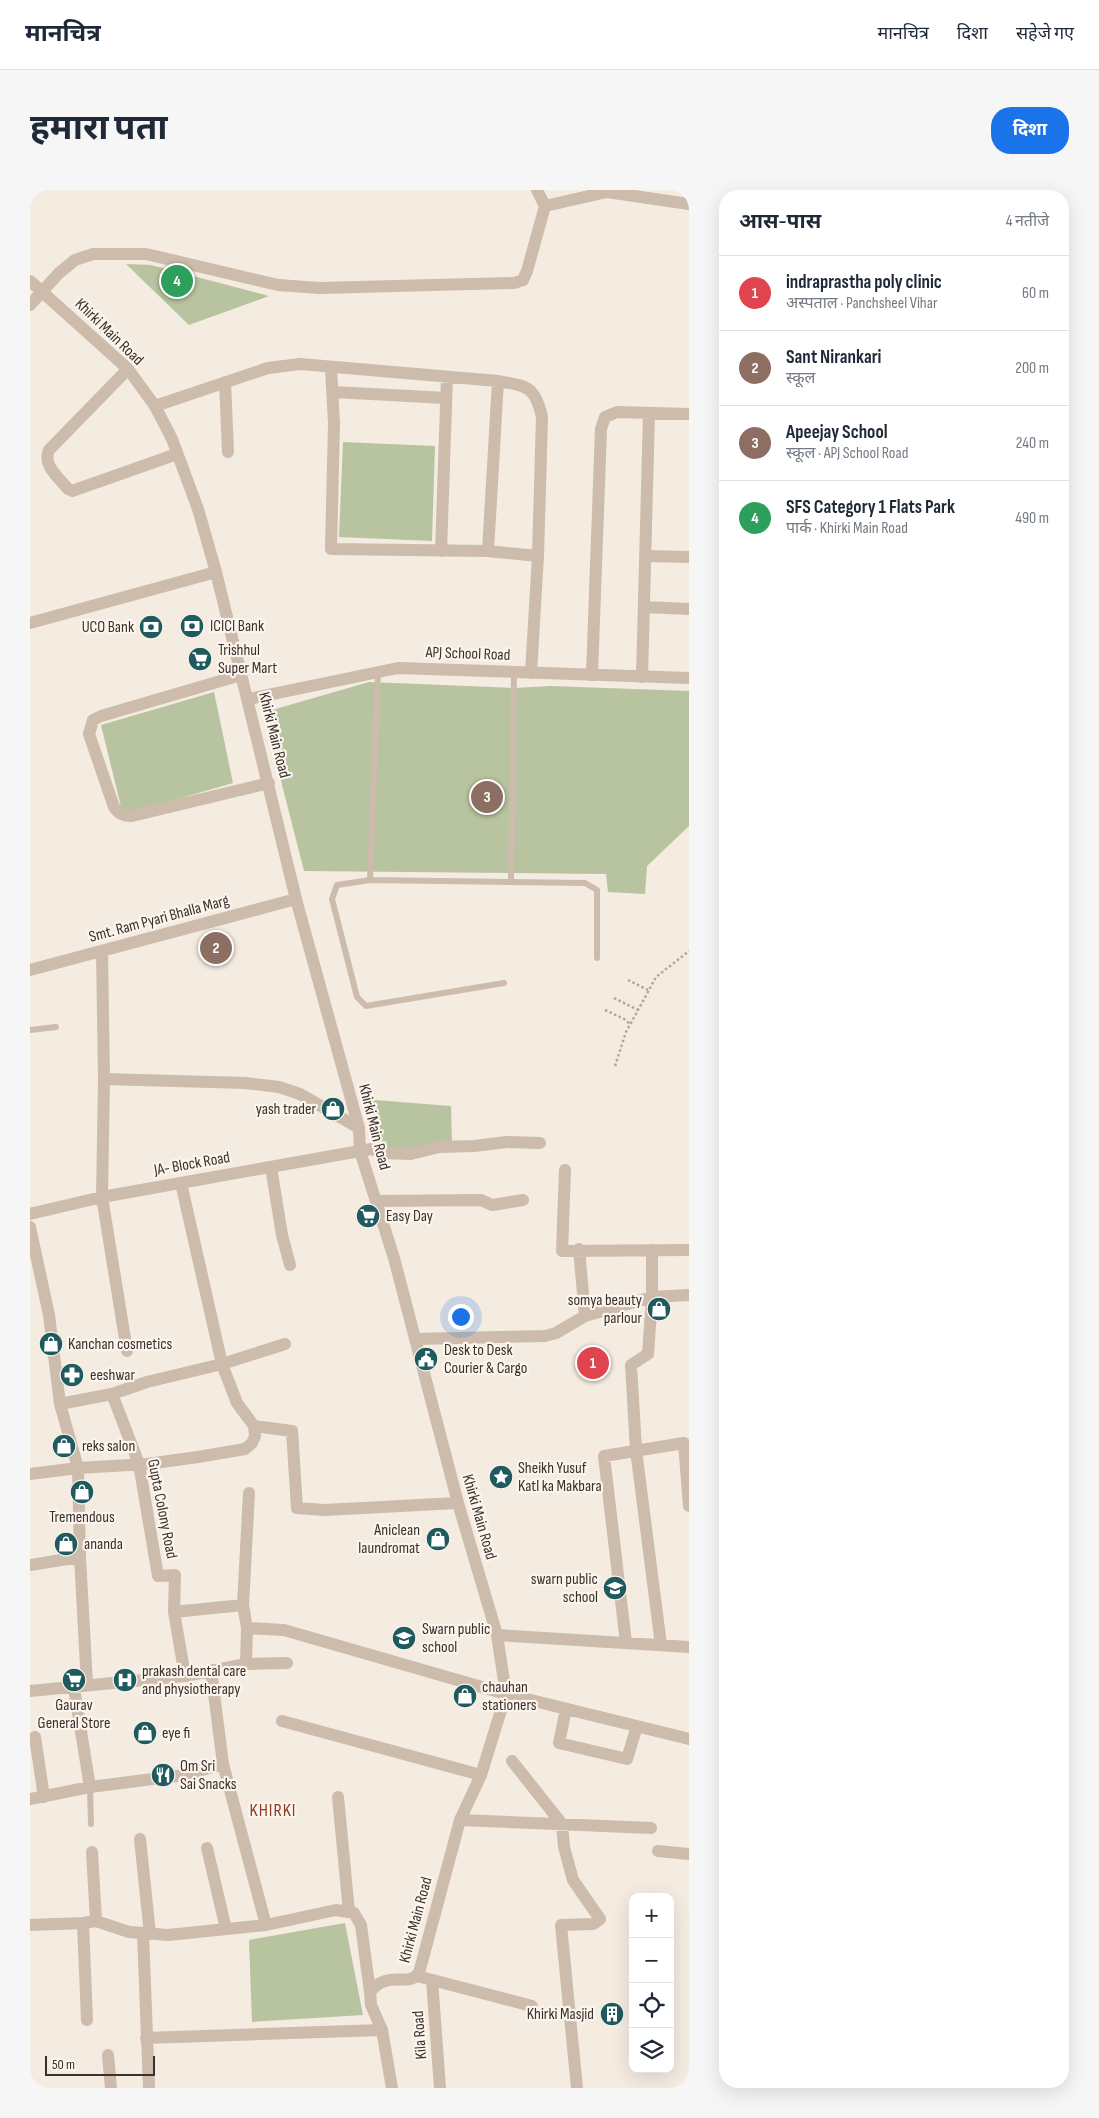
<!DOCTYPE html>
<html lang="hi">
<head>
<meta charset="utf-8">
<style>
	body { margin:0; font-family:"Sofia Sans Condensed","Noto Sans Devanagari",sans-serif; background:#f6f6f7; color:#1f2937 }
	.controls { position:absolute; right:15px; bottom:15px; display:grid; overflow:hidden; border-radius:10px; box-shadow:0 5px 20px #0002 }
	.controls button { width:45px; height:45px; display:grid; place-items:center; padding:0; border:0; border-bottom:1px solid #e0e1e3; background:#fff; color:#1f2937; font:25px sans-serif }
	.scale { position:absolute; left:15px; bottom:12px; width:110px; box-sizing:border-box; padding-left:5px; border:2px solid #3b302b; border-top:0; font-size:14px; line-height:18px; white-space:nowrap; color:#3b302b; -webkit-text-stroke:4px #fbf5ee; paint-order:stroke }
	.you { position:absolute; left:430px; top:1126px; width:18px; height:18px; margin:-12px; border:4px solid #fff; border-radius:50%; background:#1a73e8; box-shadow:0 0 0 8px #1a73e833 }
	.badge { display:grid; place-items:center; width:32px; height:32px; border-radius:50%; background:#1a73e8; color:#fff; font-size:16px; font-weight:700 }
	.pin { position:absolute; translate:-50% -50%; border:2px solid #fff; box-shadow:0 1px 5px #0006 }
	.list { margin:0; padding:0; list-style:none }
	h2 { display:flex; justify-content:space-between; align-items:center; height:65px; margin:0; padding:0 20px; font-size:21px }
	h2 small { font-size:16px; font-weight:400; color:#747a83 }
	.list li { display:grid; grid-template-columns:32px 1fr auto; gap:15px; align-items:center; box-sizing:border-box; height:75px; padding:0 20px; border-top:1px solid #e0e1e3 }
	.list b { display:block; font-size:19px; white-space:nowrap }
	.list p { margin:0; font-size:16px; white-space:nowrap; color:#747a83 }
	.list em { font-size:16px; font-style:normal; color:#747a83 }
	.icon { flex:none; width:28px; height:28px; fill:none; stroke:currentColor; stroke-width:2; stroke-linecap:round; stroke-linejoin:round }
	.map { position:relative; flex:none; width:659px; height:1898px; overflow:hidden; border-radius:20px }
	header { display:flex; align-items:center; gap:30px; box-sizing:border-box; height:70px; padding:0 25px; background:#fff; border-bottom:1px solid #e0e1e3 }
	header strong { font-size:24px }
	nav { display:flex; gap:28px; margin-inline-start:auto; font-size:18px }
	.intro { display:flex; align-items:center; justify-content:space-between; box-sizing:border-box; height:120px; padding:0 30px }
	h1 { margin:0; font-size:35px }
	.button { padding:12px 22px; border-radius:20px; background:#1a73e8; color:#fff; font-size:18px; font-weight:700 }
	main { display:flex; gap:30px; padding:0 30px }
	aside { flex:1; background:#fff; border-radius:20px; box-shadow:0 5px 20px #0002 }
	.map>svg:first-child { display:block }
</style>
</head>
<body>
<header>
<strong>मानचित्र</strong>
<nav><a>मानचित्र</a><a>दिशा</a><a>सहेजे गए</a></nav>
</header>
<div class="intro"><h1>हमारा पता</h1><a class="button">दिशा</a></div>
<main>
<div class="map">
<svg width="659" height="1898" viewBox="0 0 659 1898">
	<rect width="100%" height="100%" fill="#f4ebe1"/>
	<path fill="#b8c4a0" d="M 96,74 L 121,75 L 239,106 L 159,135 Z
		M 313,252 L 405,256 L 402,351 L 309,347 Z
		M 339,492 L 484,498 L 521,496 L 659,501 L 659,636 L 617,676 L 615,704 L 578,702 L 576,684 L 274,681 L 236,532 L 242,520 Z
		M 184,502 L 203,593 L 93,625 L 71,535 Z
		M 332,909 L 421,916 L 422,952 L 382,960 L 343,956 Z
		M 315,1733 L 333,1825 L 222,1832 L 219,1750 Z"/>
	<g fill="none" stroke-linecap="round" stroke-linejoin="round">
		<path stroke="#b9a596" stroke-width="2.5" stroke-dasharray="2.5 2.5" stroke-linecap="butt" d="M 598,790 L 618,800
			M 584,808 L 608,820
			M 575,820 L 594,829 L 600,834
			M 585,876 L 596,842 L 626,787 L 659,761"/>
		<path stroke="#cdbbac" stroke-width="6" d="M 340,690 L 348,482
			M 481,692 L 484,482
			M 474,793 L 336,816 L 327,807 L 302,709 L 307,695 L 340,690 L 555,693 L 567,700 L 567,768
			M 0,840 L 26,837
			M 60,1597 L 61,1634"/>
		<path stroke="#cdbbac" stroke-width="12" d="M 507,0 L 515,16
			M 0,115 L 29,83 L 45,70 L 63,64 L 116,64 L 248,95 L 289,98 L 484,93 L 493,90 L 497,81 L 515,16 L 577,2 L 659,14
			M 301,177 L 304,234 L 301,359 L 458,361 L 508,366
			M 98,179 L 19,260 C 12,275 29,288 38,299 L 42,301 L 147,264
			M 195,192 L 198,262
			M 303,202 L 416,208
			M 125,216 L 238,178 L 270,174 L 468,191 C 497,196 505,196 512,227 L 508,366 L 501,483
			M 411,361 L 417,187
			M 458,361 L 468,191
			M 615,366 L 659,367
			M 614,417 L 659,419
			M 0,433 L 186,382
			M 211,485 L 71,526 L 63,530 L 59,544 L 84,617 C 89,624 93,626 102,626 L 239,593
			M 562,485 L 571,239 L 575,227 L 587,222 L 659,224
			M 612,487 L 619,223
			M 72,761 L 74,889 L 72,1007 L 97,1161
			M 0,780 L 266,709
			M 74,889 L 215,893 L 249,897 L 270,904 L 329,938
			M 241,977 L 252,1045 L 260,1075
			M 535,980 L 532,1061 L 659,1060
			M 347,1011 L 451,1010 L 462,1015 L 493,1010
			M 0,1024 L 72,1007 L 341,959 L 354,963 L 381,964 L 409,957 L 444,956 L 477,952 L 510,953
			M 0,1037 L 19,1125 L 30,1214 L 48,1278 L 50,1367 L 57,1495
			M 549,1059 L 555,1126
			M 622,1060 L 622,1107 L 618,1164 L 601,1175 L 606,1260 L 631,1455
			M 386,1149 L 515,1146 L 526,1143 L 555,1126 L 622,1107 L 659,1105
			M 82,1204 L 109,1274 L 128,1386 L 145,1385 L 144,1422 L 155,1486
			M 30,1214 L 82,1204 L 117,1192 L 192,1174 L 255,1154
			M 224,1236 L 262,1241 L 267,1318 L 294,1320 L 428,1313
			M 0,1284 L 48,1278 L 117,1274 L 168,1267 L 215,1259 L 222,1253 L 225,1246 L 224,1236 L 207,1213 L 192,1174 L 151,993
			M 0,1375 L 50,1367
			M 144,1422 L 213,1415
			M 217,1438 L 254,1440 L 476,1504 L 659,1549
			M 467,1445 L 659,1457
			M 596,1453 L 574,1266 L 654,1253 L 659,1316
			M 216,1474 L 217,1438 L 213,1415 L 219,1303
			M 181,1480 L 193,1574 L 236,1735
			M 44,1498 L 60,1597
			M 0,1501 L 155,1486 L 216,1474 L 257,1473
			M 536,1519 L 529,1553 L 597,1569 L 607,1536
			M 252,1531 L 451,1585
			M 5,1547 L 14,1607
			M 482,1571 L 532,1634 L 534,1657 L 543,1690 L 570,1729 L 563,1734 L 531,1735 L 547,1898
			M 308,1607 L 319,1722
			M 0,1609 L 60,1597 L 154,1585 L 193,1574
			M 430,1630 L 621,1638
			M 110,1649 L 120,1744
			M 177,1658 L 196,1739
			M 628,1661 L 659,1664
			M 66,1731 L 99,1742 L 113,1743
			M 53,1733 L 66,1731 L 62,1662
			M 0,1735 L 53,1733 L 57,1830
			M 387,1786 L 502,1816
			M 402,1790 L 410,1898
			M 116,1848 L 352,1840
			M 78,1865 L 81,1898
			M 119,1898 L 113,1743 L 138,1745 L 236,1735 L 306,1720 L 324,1723 L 331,1735 L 340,1802"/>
		<path stroke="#cdbbac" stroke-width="12" d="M 0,91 L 98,179 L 125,216 L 142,249 L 168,319 L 186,382 L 266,709 L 329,938 L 330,961 L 364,1068 L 428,1313 L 467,1445 L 476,1504 L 451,1585 L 430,1630 L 389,1783 C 378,1798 358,1779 340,1802 L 341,1815 L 352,1840 L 362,1898
			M 219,509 L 368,478 L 659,488"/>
	</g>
	<defs>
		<g id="bank-disc" transform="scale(1.25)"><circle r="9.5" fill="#1f5a5e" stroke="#fbf5ee"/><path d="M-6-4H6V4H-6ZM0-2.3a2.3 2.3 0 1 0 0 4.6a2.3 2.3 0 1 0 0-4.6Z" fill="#fff"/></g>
		<g id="supermarket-disc" transform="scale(1.25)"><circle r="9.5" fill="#1f5a5e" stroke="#fbf5ee"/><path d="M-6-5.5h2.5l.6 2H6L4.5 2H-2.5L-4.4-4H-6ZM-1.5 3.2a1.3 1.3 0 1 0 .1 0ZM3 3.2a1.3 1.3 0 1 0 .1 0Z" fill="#fff"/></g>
		<g id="shop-disc" transform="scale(1.25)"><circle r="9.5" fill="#1f5a5e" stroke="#fbf5ee"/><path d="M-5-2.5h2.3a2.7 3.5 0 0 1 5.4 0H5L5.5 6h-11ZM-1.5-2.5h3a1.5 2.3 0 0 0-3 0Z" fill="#fff"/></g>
		<g id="civic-disc" transform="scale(1.25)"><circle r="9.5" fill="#1f5a5e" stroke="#fbf5ee"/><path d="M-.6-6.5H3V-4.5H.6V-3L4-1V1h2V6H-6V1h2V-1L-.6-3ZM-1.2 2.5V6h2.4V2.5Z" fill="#fff"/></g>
		<g id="pharmacy-disc" transform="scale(1.25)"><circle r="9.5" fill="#1f5a5e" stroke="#fbf5ee"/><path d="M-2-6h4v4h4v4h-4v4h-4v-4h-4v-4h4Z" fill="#fff"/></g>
		<g id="sight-disc" transform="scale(1.25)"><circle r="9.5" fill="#1f5a5e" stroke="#fbf5ee"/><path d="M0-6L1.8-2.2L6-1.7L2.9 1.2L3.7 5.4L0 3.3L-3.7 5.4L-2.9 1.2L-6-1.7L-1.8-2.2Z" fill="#fff"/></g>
		<g id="school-disc" transform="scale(1.25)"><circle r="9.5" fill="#1f5a5e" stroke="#fbf5ee"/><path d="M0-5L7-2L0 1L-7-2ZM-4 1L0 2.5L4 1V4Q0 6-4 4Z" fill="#fff"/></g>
		<g id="hospital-disc" transform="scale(1.25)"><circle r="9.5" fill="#1f5a5e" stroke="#fbf5ee"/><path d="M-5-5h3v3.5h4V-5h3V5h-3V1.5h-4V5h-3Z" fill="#fff"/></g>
		<g id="restaurant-disc" transform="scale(1.25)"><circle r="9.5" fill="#1f5a5e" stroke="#fbf5ee"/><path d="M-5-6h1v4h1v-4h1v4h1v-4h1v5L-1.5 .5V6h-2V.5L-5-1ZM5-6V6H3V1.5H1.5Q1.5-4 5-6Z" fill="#fff"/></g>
		<g id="building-disc" transform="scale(1.25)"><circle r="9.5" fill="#1f5a5e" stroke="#fbf5ee"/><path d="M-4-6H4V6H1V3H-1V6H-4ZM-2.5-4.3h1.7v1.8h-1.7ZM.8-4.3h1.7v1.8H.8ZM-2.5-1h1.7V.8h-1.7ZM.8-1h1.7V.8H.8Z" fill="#fff"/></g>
	</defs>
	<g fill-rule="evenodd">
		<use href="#bank-disc" x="162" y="436"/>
		<use href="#bank-disc" x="121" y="437"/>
		<use href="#supermarket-disc" x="170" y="469"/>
		<use href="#shop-disc" x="303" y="919"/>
		<use href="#supermarket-disc" x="338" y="1026"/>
		<use href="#shop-disc" x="629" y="1119"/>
		<use href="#shop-disc" x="21" y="1154"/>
		<use href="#civic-disc" x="396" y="1169"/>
		<use href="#pharmacy-disc" x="42" y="1185"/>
		<use href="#shop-disc" x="34" y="1256"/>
		<use href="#sight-disc" x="471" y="1287"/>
		<use href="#shop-disc" x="52" y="1302"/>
		<use href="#shop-disc" x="408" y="1349"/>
		<use href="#shop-disc" x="36" y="1354"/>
		<use href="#school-disc" x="585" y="1398"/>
		<use href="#school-disc" x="374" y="1448"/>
		<use href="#supermarket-disc" x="44" y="1490"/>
		<use href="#hospital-disc" x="95" y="1490"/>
		<use href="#shop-disc" x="435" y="1506"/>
		<use href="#shop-disc" x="115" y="1543"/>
		<use href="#restaurant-disc" x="133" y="1585"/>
		<use href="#building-disc" x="582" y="1824"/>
	</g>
	<g text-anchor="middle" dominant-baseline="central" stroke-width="4.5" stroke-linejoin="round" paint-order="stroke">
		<g font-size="16" fill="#3b302b" stroke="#fbf5ee">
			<text transform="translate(79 142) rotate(44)">Khirki Main Road</text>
			<text transform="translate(438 464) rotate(2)">APJ School Road</text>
			<text transform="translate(244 545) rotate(76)">Khirki Main Road</text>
			<text transform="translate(129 729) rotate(-15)">Smt. Ram Pyari Bhalla Marg</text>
			<text transform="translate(344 937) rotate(76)">Khirki Main Road</text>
			<text transform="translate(162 974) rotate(-10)">JA- Block Road</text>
			<text transform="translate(132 1319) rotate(79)">Gupta Colony Road</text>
			<text transform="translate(449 1327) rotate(74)">Khirki Main Road</text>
			<text transform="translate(386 1730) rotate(-75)">Khirki Main Road</text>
			<text transform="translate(390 1845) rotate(-94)">Kila Road</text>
		</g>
		<g font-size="16" fill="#3b302b" stroke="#fbf5ee" text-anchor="start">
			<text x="180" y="436">ICICI Bank</text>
			<text x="104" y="437" text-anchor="end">UCO Bank</text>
			<text x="188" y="460">Trishhul<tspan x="188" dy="18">Super Mart</tspan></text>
			<text x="286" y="919" text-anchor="end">yash trader</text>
			<text x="356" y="1026">Easy Day</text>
			<text x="612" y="1110" text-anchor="end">somya beauty<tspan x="612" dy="18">parlour</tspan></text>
			<text x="38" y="1154">Kanchan cosmetics</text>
			<text x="414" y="1160">Desk to Desk<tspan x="414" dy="18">Courier &amp; Cargo</tspan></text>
			<text x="60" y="1185">eeshwar</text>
			<text x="52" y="1256">reks salon</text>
			<text x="488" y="1278">Sheikh Yusuf<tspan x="488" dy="18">Katl ka Makbara</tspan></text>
			<text x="52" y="1327" text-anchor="middle">Tremendous</text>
			<text x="390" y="1340" text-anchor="end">Aniclean<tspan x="390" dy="18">laundromat</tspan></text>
			<text x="54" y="1354">ananda</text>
			<text x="568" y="1389" text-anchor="end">swarn public<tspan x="568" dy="18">school</tspan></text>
			<text x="392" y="1439">Swarn public<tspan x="392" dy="18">school</tspan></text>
			<text x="112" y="1481">prakash dental care<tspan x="112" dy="18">and physiotherapy</tspan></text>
			<text x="452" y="1497">chauhan<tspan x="452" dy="18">stationers</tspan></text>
			<text x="44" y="1515" text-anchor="middle">Gaurav<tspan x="44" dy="18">General Store</tspan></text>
			<text x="132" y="1543">eye fi</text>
			<text x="150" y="1576">Om Sri<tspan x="150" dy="18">Sai Snacks</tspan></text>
			<text x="564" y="1824" text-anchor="end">Khirki Masjid</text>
		</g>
		<g font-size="18" letter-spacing="1" fill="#8c3b22" stroke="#fbf5ee">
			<text x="243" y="1620">KHIRKI</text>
		</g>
	</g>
</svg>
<div class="controls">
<button>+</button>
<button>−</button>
<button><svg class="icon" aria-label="locate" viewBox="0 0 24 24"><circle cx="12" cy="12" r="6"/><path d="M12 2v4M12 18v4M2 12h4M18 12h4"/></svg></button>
<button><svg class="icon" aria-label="layers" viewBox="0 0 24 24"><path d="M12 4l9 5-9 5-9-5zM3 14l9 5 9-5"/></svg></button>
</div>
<div class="scale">50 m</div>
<div class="you"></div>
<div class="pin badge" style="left:563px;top:1173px;background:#e0444e">1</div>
<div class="pin badge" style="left:186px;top:758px;background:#8d6e63">2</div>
<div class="pin badge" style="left:457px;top:607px;background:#8d6e63">3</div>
<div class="pin badge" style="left:147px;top:91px;background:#2e9e5b">4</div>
</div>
<aside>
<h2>आस-पास<small>4 नतीजे</small></h2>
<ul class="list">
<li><span class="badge" style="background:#e0444e">1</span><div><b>indraprastha poly clinic</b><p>अस्पताल · Panchsheel Vihar</p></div><em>60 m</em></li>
<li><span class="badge" style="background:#8d6e63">2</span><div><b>Sant Nirankari</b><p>स्कूल</p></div><em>200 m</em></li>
<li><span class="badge" style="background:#8d6e63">3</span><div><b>Apeejay School</b><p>स्कूल · APJ School Road</p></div><em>240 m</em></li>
<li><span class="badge" style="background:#2e9e5b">4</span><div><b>SFS Category 1 Flats Park</b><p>पार्क · Khirki Main Road</p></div><em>490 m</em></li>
</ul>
</aside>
</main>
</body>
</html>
